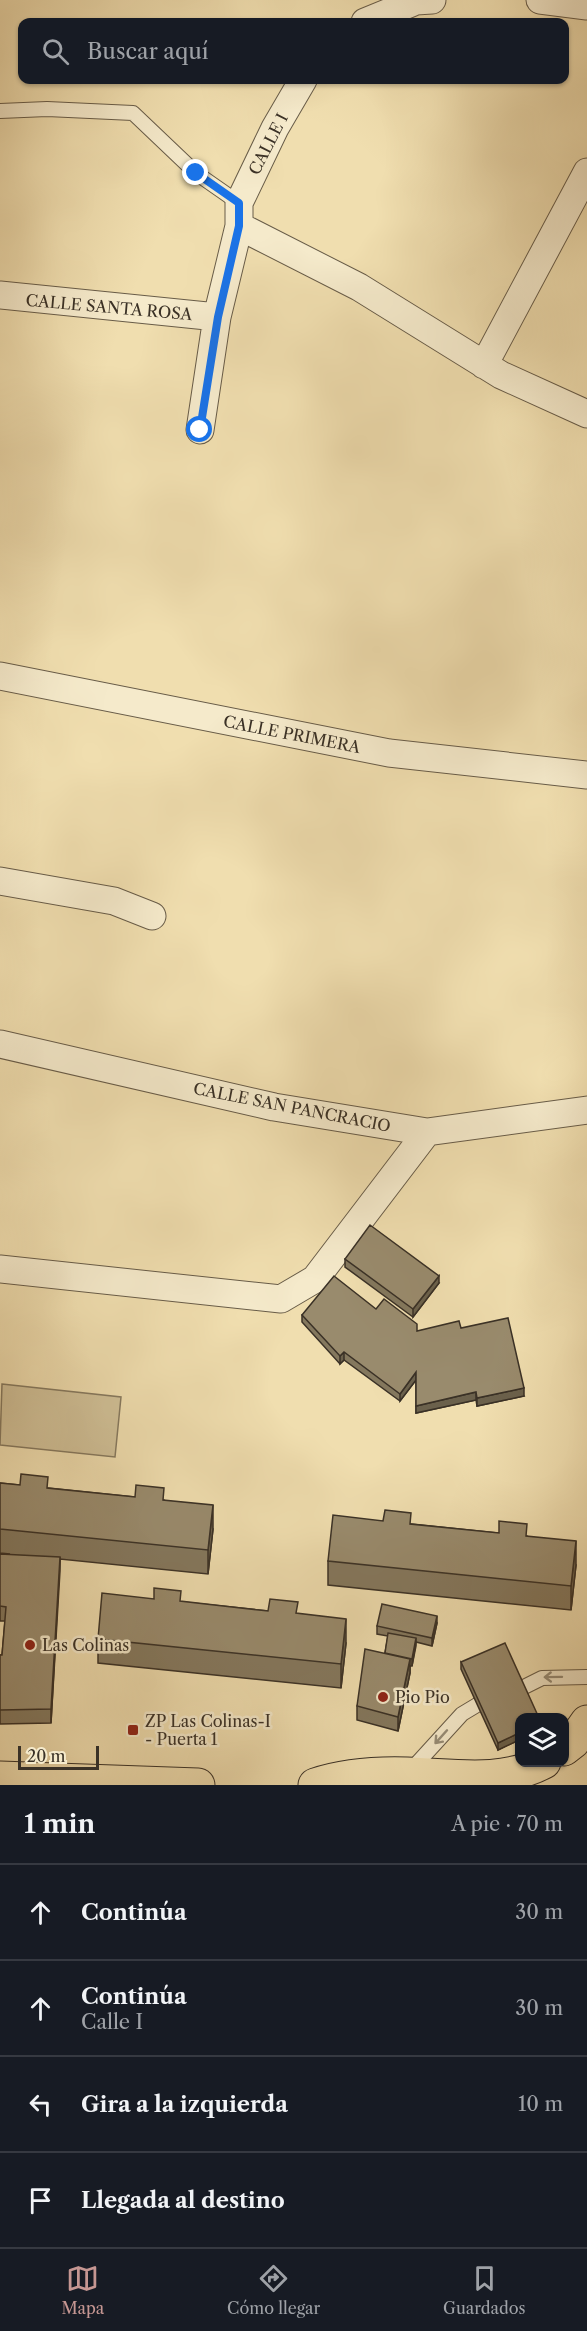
<!DOCTYPE html>
<html lang="es">
<head>
<meta charset="utf-8">
<style>
	body { margin:0; font-family:"Libre Caslon Text",serif; background:#20242c; color:#f1f3f6 }
	.controls { position:absolute; right:18px; bottom:18px; display:grid; overflow:hidden; border-radius:12px; box-shadow:0 2px 4px #0004 }
	.controls button { width:54px; height:54px; display:grid; place-items:center; padding:0; border:0; border-bottom:2px solid #363941; background:#171b24; color:#f1f3f6; font:30px sans-serif }
	.scale { position:absolute; left:18px; bottom:15px; width:81px; box-sizing:border-box; padding-left:6px; border:3px solid #3a3126; border-top:0; font-size:16px; line-height:21px; white-space:nowrap; color:#3a3126; -webkit-text-stroke:4px #f5eacb; paint-order:stroke }
	.stop { position:absolute; width:18px; height:18px; margin:-14px; border:4px solid #1a73e8; border-radius:50%; background:#fff }
	.stop.end { background:#1a73e8; border-color:#fff; box-shadow:0 2px 6px #0008 }
	.list { margin:0; padding:0; list-style:none }
	h2 { display:flex; justify-content:space-between; align-items:center; height:78px; margin:0; padding:0 24px; font-size:26px }
	h2 small { font-size:20px; font-weight:400; color:#9ea1a6 }
	.list li { display:grid; grid-template-columns:39px 1fr auto; gap:18px; align-items:center; box-sizing:border-box; height:96px; padding:0 24px; border-top:2px solid #363941 }
	.list b { display:block; font-size:22px; white-space:nowrap }
	.list p { margin:0; font-size:20px; white-space:nowrap; color:#9ea1a6 }
	.list em { font-size:20px; font-style:normal; color:#9ea1a6 }
	.icon { flex:none; width:33px; height:33px; fill:none; stroke:currentColor; stroke-width:2; stroke-linecap:round; stroke-linejoin:round }
	.map { position:relative; flex:none; width:587px; height:1785px; overflow:hidden }
	.search { position:absolute; background:#171b24; box-shadow:0 2px 4px #0004; left:18px; right:18px; top:18px; height:66px; display:flex; align-items:center; gap:15px; box-sizing:border-box; padding:0 21px; border-radius:12px; color:#9ea1a6; font-size:22px }
	.sheet { height:462px; background:#171b24 }
	nav { display:flex; justify-content:space-around; align-items:center; box-sizing:border-box; height:84px; border-top:2px solid #363941; background:#171b24; font-size:16px; color:#9ea1a6 }
	nav a { display:grid; justify-items:center; gap:3px }
	nav .on { color:#c59692 }
	.map>svg:first-child { display:block }
</style>
</head>
<body>
<div class="map">
<svg width="587" height="1785" viewBox="0 0 587 1785">
	<rect width="100%" height="100%" fill="#f0deaf"/>
	<filter id="stains"><feTurbulence type="fractalNoise" baseFrequency=".00333" numOctaves="4"/><feColorMatrix values="0 0 0 0 .2 0 0 0 0 .09 0 0 0 0 .02 0 0 0 .5 -.17"/></filter>
	<radialGradient id="worn" r=".72"><stop offset=".6" stop-color="#630" stop-opacity="0"/><stop offset="1" stop-color="#630" stop-opacity=".3"/></radialGradient>
	<path fill="#d1c198" stroke="#86795f" stroke-width="1.5" d="M 2,1384 L 121,1397 L 115,1457 L 0,1445 Z"/>
	<g fill="none" stroke-linecap="round" stroke-linejoin="round">
		<g stroke="#685c48" stroke-width="16">
			<path id="lane" d="M 0,111 L 47,109 L 133,113 L 196,173 L 239,203
				M 522,1688 L 542,1678 L 587,1677
				M 411,1770 L 462,1714 L 477,1705"/>
		</g>
		<g stroke="#685c48" stroke-width="29">
			<path id="street" d="M 540,0 L 587,6
				M 365,22 L 416,1 L 432,0
				M 239,226 L 359,287 L 501,375 L 587,414
				M 0,295 L 217,317
				M 484,365 L 587,172
				M 200,430 L 217,317 L 239,226 L 239,203 L 275,128 L 303,80
				M 0,676 L 389,753 L 587,775
				M 0,881 L 114,901 L 152,916
				M 0,1044 L 274,1107 L 427,1132 L 587,1110
				M 0,1269 L 281,1299 L 315,1279 L 427,1132"/>
		</g>
		<g stroke="#3a3126" stroke-width="35">
			<path id="primary" d="M 564,1749 L 573,1742 L 587,1722
				M 0,1778 L 198,1785
				M 315,1785 C 345,1775 375,1773 407,1774 C 453,1775 500,1785 544,1762"/>
		</g>
		<use href="#lane" stroke="#f5eacb" stroke-width="14"/>
		<use href="#street" stroke="#f5eacb" stroke-width="27"/>
		<use href="#primary" stroke="#f0deaf" stroke-width="33"/>
	</g>
	<path fill="#84785e" stroke="#3a3126" stroke-width="1.5" d="M 345,1259 L 439,1283 L 413,1317 L 345,1267 Z
		M 376,1309 L 417,1331 L 461,1328 L 524,1396 L 477,1406 L 476,1400 L 416,1413 L 416,1380 L 400,1401 L 344,1360 L 340,1364 L 302,1322 L 302,1315 Z
		M 0,1483 L 164,1500 L 213,1529 L 208,1574 L 60,1559 L 51,1723 L 0,1724 L 0,1655 L 2,1655 L 5,1621 L 0,1621 L 0,1554 L 10,1554 L 0,1553 Z
		M 383,1521 L 527,1536 L 576,1565 L 571,1610 L 328,1585 L 328,1561 Z
		M 154,1599 L 298,1614 L 346,1643 L 341,1688 L 98,1663 L 98,1639 Z
		M 437,1623 L 432,1646 L 416,1642 L 412,1666 L 410,1666 L 410,1673 L 398,1731 L 357,1720 L 357,1706 L 385,1653 L 388,1636 L 377,1634 L 377,1626 Z
		M 461,1662 L 519,1718 L 519,1740 L 498,1750 L 461,1669 Z"/>
	<path fill="#6b614c" stroke="#3a3126" stroke-width="1.5" d="M 439,1276 L 439,1283 L 413,1317 L 413,1309 Z
		M 344,1352 L 344,1360 L 340,1364 L 340,1356 Z
		M 416,1372 L 416,1380 L 400,1401 L 400,1394 Z
		M 524,1388 L 524,1396 L 477,1406 L 477,1398 Z
		M 476,1392 L 476,1400 L 416,1413 L 416,1406 Z
		M 213,1505 L 213,1529 L 208,1574 L 208,1550 Z
		M 576,1541 L 576,1565 L 571,1610 L 571,1586 Z
		M 60,1557 L 60,1571 L 51,1723 L 51,1709 Z
		M 437,1616 L 437,1623 L 432,1646 L 432,1638 Z
		M 346,1619 L 346,1643 L 341,1688 L 341,1664 Z
		M 416,1638 L 416,1646 L 412,1666 L 412,1659 Z
		M 410,1659 L 410,1673 L 398,1731 L 398,1717 Z
		M 519,1733 L 519,1740 L 498,1750 L 498,1743 Z"/>
	<path fill="#998b6d" stroke="#3a3126" stroke-width="1.5" d="M 370,1225 L 439,1276 L 413,1309 L 345,1259 Z
		M 334,1276 L 376,1309 L 384,1299 L 417,1324 L 417,1331 L 459,1321 L 461,1328 L 508,1318 L 524,1388 L 477,1398 L 476,1392 L 416,1406 L 416,1372 L 400,1394 L 344,1352 L 340,1356 L 302,1315 Z
		M 21,1474 L 48,1477 L 47,1488 L 135,1497 L 136,1485 L 164,1488 L 163,1500 L 213,1505 L 208,1550 L 0,1529 L 0,1483 L 20,1485 Z
		M 385,1510 L 411,1513 L 410,1524 L 499,1533 L 499,1521 L 527,1524 L 526,1536 L 576,1541 L 571,1586 L 328,1561 L 333,1515 L 383,1521 Z
		M 0,1554 L 60,1557 L 51,1709 L 0,1710 L 0,1655 L 2,1655 L 6,1607 L 0,1606 Z
		M 154,1588 L 181,1591 L 180,1601 L 268,1611 L 270,1599 L 298,1602 L 296,1613 L 346,1619 L 341,1664 L 98,1639 L 102,1593 L 154,1599 Z
		M 382,1604 L 437,1616 L 432,1638 L 377,1626 Z
		M 388,1633 L 416,1638 L 412,1659 L 385,1653 Z
		M 505,1643 L 539,1718 L 519,1718 L 519,1733 L 498,1743 L 461,1662 Z
		M 365,1649 L 410,1659 L 398,1717 L 357,1706 Z"/>
	<defs><path id="oneway-shaft" d="M-6 0H5M1.5-3L5.5 0L1.5 3" fill="none" stroke-width="1.6" stroke-linecap="round" stroke-linejoin="round" transform="scale(1.5)"/></defs>
	<g stroke="#988e78">
		<use href="#oneway-shaft" transform="translate(553 1677) rotate(179)"/>
		<use href="#oneway-shaft" transform="translate(441 1737) rotate(132)"/>
	</g>
	<g fill="none" stroke-linecap="round" stroke-linejoin="round">
		<path stroke="#1a73e8" stroke-width="8" d="M 196,173 L 239,203 L 239,226 L 218,317 L 200,430"/>
	</g>
	<g fill="#8f2418" stroke="#f5eacb" stroke-width="2">
		<circle cx="30" cy="1645" r="6"/>
		<circle cx="383" cy="1697" r="6"/>
		<rect x="127" y="1724" width="12" height="12" rx="3"/>
	</g>
	<g text-anchor="middle" dominant-baseline="central" stroke-width="5" stroke-linejoin="round" paint-order="stroke">
		<g font-size="16" fill="#3a3126" stroke="#f5eacb">
			<text transform="translate(268 144) rotate(-63)">CALLE I</text>
			<text transform="translate(109 307) rotate(5)">CALLE SANTA ROSA</text>
			<text transform="translate(292 734) rotate(11)">CALLE PRIMERA</text>
			<text transform="translate(292 1107) rotate(11)">CALLE SAN PANCRACIO</text>
		</g>
		<g font-size="16" fill="#3a3126" stroke="#f5eacb" text-anchor="start">
			<text x="42" y="1645">Las Colinas</text>
			<text x="395" y="1697">Pio Pio</text>
			<text x="145" y="1721">ZP Las Colinas-I<tspan x="145" dy="18">- Puerta 1</tspan></text>
		</g>
	</g>
	<rect width="100%" height="100%" filter="url(#stains)"/>
	<rect width="100%" height="100%" fill="url(#worn)"/>
</svg>
<div class="controls">
<button><svg class="icon" aria-label="layers" viewBox="0 0 24 24"><path d="M12 4l9 5-9 5-9-5zM3 14l9 5 9-5"/></svg></button>
</div>
<div class="scale">20 m</div>
<div class="stop" style="left:200px;top:430px"></div>
<div class="stop end" style="left:196px;top:173px"></div>
<div class="search"><svg class="icon" aria-label="search" viewBox="0 0 24 24"><circle cx="10" cy="10" r="6"/><path d="M15 15l6 6"/></svg>Buscar aquí</div>
</div>
<section class="sheet">
<h2>1 min<small>A pie · 70 m</small></h2>
<ul class="list">
<li><svg class="icon" aria-label="ahead" viewBox="0 0 24 24"><path d="M12 20V5M6 11l6-6 6 6"/></svg><div><b>Continúa</b></div><em>30 m</em></li>
<li><svg class="icon" aria-label="ahead" viewBox="0 0 24 24"><path d="M12 20V5M6 11l6-6 6 6"/></svg><div><b>Continúa</b><p>Calle I</p></div><em>30 m</em></li>
<li><svg class="icon" aria-label="left" viewBox="0 0 24 24"><path d="M17 20v-9H6M10 6l-5 5 5 5"/></svg><div><b>Gira a la izquierda</b></div><em>10 m</em></li>
<li><svg class="icon" aria-label="arrive" viewBox="0 0 24 24"><path d="M6 21V4h12l-3 4 3 4H6"/></svg><div><b>Llegada al destino</b></div></li>
</ul>
</section>
<nav>
<a class="on"><svg class="icon" aria-label="map" viewBox="0 0 24 24"><path d="M3 6l6-2 6 2 6-2v14l-6 2-6-2-6 2zM9 4v14M15 6v14"/></svg>Mapa</a>
<a><svg class="icon" aria-label="directions" viewBox="0 0 24 24"><path d="M12 3l9 9-9 9-9-9zM9 14v-3h6M13 9l2 2-2 2"/></svg>Cómo llegar</a>
<a><svg class="icon" aria-label="saved" viewBox="0 0 24 24"><path d="M7 4h10v16l-5-4-5 4z"/></svg>Guardados</a>
</nav>
</body>
</html>
